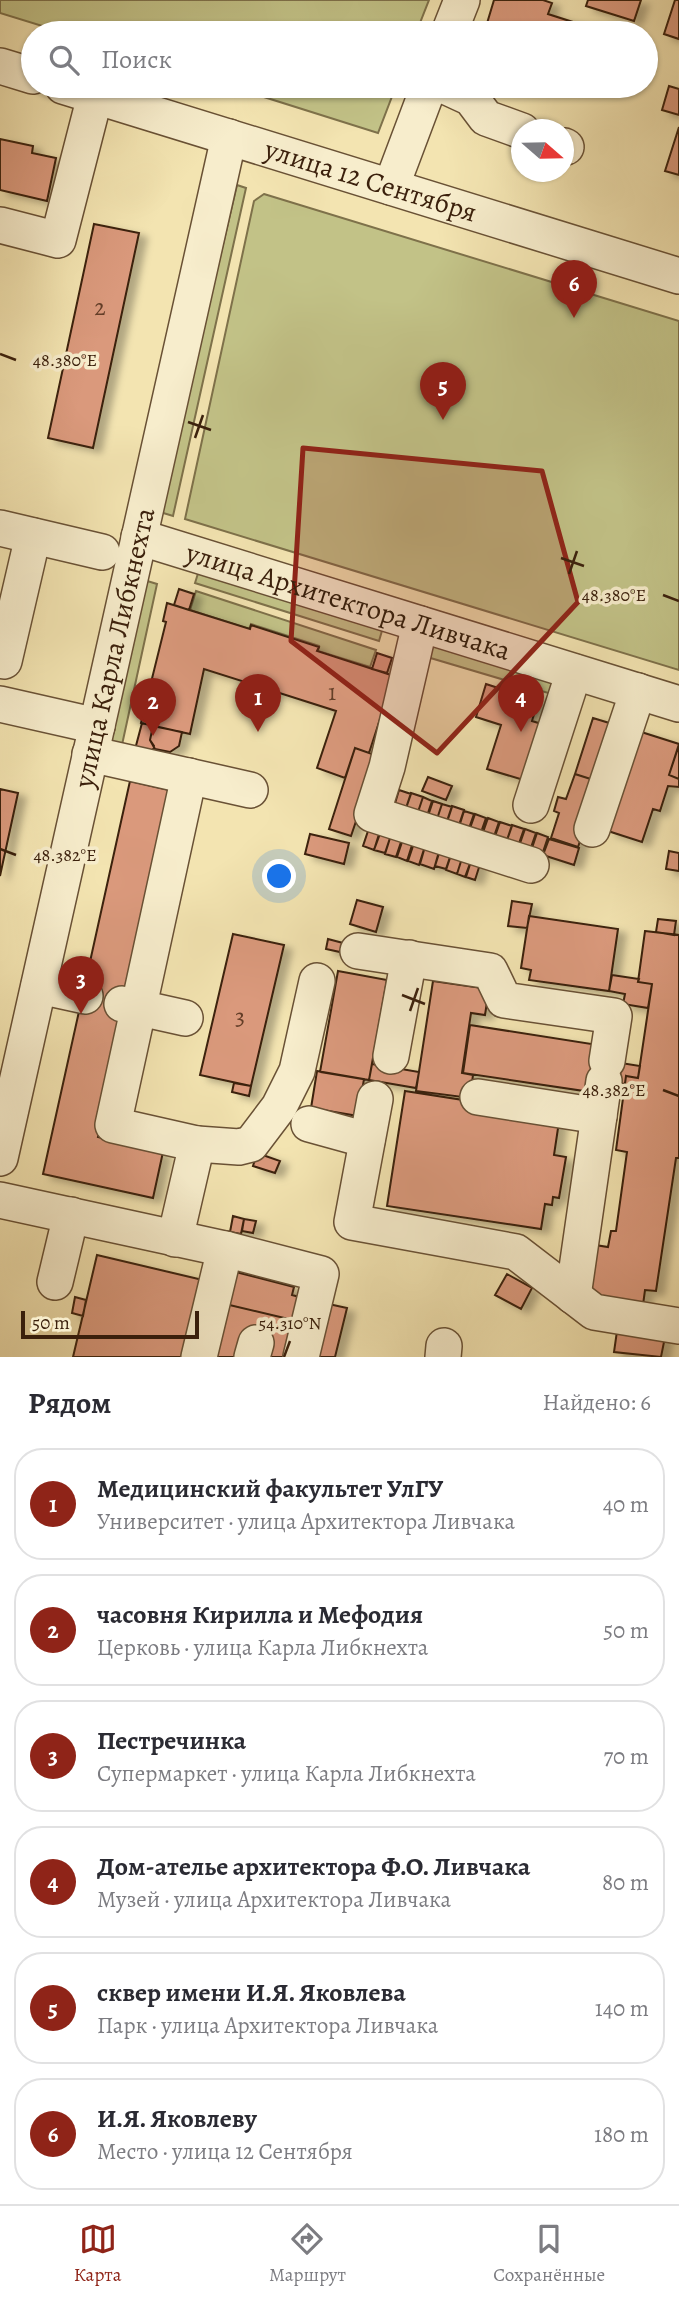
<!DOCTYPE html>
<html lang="ru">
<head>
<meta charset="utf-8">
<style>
	body { margin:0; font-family:Alegreya,serif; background:#f2f2f3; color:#2b2b33 }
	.compass { position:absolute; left:511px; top:119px; width:63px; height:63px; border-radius:50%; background:#fff; box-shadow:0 2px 5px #0004; rotate:110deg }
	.scale { position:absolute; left:21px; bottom:18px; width:178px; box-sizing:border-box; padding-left:7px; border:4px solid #3b200c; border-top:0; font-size:19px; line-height:24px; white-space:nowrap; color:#3b200c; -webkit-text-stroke:5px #f7edcc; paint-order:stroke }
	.you { position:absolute; left:280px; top:877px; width:24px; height:24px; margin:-18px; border:5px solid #fff; border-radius:50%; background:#1a73e8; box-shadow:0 0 0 10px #1a73e833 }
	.badge { display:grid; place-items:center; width:46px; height:46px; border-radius:50%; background:#8f2418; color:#fff; font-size:23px; font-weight:700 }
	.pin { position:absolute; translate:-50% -58px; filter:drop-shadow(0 2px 4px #0008) }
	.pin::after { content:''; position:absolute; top:37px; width:24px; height:21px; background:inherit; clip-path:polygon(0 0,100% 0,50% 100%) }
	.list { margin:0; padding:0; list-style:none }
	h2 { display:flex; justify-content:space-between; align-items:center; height:91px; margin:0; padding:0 28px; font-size:30px }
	h2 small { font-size:23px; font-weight:400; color:#7c7c81 }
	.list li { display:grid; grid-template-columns:46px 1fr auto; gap:21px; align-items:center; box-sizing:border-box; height:112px; margin:0 14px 14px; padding:0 14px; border:2px solid #e1e1e2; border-radius:28px }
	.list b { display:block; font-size:26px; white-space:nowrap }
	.list p { margin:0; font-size:23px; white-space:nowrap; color:#7c7c81 }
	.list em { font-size:23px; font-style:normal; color:#7c7c81 }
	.icon { flex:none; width:38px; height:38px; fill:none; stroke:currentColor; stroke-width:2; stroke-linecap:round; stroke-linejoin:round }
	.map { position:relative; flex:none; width:679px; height:1357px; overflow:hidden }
	.search { position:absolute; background:#fff; box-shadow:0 2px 5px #0004; left:21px; right:21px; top:21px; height:77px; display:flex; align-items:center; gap:18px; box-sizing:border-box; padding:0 24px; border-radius:38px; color:#7c7c81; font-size:26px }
	.sheet { height:847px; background:#fff }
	nav { display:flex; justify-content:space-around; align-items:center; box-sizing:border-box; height:98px; border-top:2px solid #e1e1e2; background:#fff; font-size:19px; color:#7c7c81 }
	nav a { display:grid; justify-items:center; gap:4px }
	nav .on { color:#8f2418 }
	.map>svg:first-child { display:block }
</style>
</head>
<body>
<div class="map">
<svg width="679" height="1357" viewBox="0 0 679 1357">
	<defs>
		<filter id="shadow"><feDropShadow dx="8" dy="4.5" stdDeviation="3.5" flood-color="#0004"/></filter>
	</defs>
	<rect width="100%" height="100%" fill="#f3e4b1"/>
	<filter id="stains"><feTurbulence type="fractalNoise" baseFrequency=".00286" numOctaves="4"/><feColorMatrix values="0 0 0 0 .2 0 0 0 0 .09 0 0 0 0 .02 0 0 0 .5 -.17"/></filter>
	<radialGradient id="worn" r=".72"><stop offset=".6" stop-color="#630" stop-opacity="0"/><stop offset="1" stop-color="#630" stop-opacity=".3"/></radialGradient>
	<path fill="#c2c287" stroke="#7e714a" stroke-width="2" d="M 0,0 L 429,0 L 416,33 L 65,33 L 0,13 Z
		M 229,86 L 396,86 L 378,133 Z
		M 237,185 L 246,188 L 173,516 L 160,512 Z
		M 264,194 L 679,321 L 679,670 L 185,519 L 254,201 Z
		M 200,567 L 384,624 L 379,641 L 195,583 Z
		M 144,580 L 157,584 L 120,754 L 104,750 Z
		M 196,591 L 376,650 L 370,667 L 318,651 L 319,646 L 251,624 L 249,629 L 190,610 Z
		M 421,635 L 560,678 L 555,695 L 417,654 Z"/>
	<path fill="#da997c" stroke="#3b200c" stroke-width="2" filter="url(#shadow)" d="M 494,0 L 543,0 L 552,3 L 548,14 L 576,23 L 573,33 L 497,33 L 485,30 Z
		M 588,0 L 641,0 L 634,21 L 586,6 Z
		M 675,0 L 679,0 L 679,39 L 664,34 Z
		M 669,86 L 679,89 L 679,115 L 662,110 Z
		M 679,127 L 679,175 L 665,171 Z
		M 0,139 L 33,146 L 32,153 L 56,158 L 47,201 L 0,190 Z
		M 94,224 L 139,233 L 93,448 L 48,438 Z
		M 179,589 L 194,594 L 189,610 L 174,605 Z
		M 167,603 L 250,629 L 251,625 L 319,647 L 317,651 L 394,676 L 369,753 L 355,748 L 345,778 L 317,768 L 336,711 L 204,669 L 190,734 L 141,723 L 166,622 L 163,621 Z
		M 377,653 L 392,658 L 387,673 L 372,669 Z
		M 486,684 L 538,701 L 532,721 L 545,725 L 527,781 L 487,769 L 501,725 L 476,717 Z
		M 593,718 L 619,726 L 600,782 L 575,774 Z
		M 142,723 L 153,726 L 150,740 L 154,746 L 150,761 L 133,757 Z
		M 153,726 L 182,732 L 179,746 L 170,752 L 155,749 L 150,740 Z
		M 635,730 L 679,744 L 669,775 L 679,779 L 679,787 L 668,786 L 660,811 L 653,809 L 642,842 L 608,831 Z
		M 679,745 L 679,779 L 669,775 Z
		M 355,748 L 378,756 L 351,836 L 329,829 Z
		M 575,774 L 600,782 L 578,847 L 551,838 L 559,813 L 554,811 L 558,797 L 566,799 Z
		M 428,777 L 452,786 L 446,800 L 422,791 Z
		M 130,781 L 174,791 L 98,1137 L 163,1152 L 153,1198 L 43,1174 Z
		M 0,789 L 18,793 L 0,876 Z
		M 399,790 L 411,794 L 404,814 L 393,810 Z
		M 411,793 L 423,797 L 416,818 L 404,814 Z
		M 423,797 L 432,801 L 426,819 L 417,815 Z
		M 433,801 L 442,804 L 436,822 L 427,819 Z
		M 442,804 L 452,807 L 446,825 L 436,822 Z
		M 452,806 L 464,810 L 457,831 L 445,827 Z
		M 464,811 L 474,814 L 467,834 L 458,830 Z
		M 475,814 L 486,818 L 479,838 L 468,834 Z
		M 488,818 L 499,822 L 492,842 L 481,838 Z
		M 500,822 L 512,826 L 505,846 L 493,842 Z
		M 512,825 L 524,829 L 517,849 L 505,846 Z
		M 369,828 L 380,831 L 374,850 L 363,846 Z
		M 525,829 L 536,833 L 529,853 L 518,849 Z
		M 381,831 L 391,835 L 385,853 L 374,850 Z
		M 537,833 L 548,837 L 541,858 L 530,854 Z
		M 310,834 L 349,843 L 344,864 L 305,854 Z
		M 391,835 L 402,839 L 396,857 L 385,854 Z
		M 403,839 L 413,842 L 407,861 L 397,857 Z
		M 549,839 L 579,848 L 574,865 L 543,855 Z
		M 414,843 L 425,846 L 419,865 L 408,861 Z
		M 426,843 L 440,848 L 434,869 L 420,864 Z
		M 441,847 L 452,851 L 446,869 L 435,866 Z
		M 669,851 L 679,853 L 679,871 L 666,869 Z
		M 452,852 L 463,855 L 457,874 L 446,870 Z
		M 463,855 L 472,858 L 465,877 L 457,874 Z
		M 472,858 L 481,861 L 475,880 L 466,877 Z
		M 357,900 L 383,907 L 376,932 L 350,924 Z
		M 512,901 L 532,904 L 527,928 L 508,926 Z
		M 529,916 L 618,929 L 609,991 L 529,980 L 531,970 L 521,968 Z
		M 658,919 L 676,921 L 674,935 L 656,932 Z
		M 645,931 L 679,935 L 679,1158 L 676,1158 L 656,1291 L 645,1290 L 643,1305 L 587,1297 L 595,1245 L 608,1247 L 611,1231 L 616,1231 L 627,1152 L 616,1150 L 626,1076 L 638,1078 L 652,984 L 638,982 Z
		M 233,934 L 284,945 L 251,1086 L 200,1075 Z
		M 328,939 L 343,943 L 340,952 L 326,949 Z
		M 338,971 L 387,980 L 369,1080 L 320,1072 Z
		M 612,975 L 639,979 L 638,982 L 652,984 L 648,1008 L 623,1004 L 625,994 L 609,991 Z
		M 433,981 L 489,989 L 485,1015 L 471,1013 L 462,1073 L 473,1075 L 470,1098 L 416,1091 Z
		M 470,1025 L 598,1045 L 591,1092 L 463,1073 Z
		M 596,1059 L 640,1066 L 638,1078 L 626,1076 L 625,1084 L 593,1079 Z
		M 372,1064 L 419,1072 L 416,1088 L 369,1080 Z
		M 317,1071 L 364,1079 L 358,1116 L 311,1108 Z
		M 234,1083 L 251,1086 L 249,1096 L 232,1092 Z
		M 405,1091 L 560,1115 L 554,1155 L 566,1157 L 559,1198 L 553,1197 L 552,1205 L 545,1204 L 541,1229 L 387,1206 Z
		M 257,1153 L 280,1161 L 275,1173 L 253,1166 Z
		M 233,1216 L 244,1219 L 241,1234 L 230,1232 Z
		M 244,1219 L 256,1221 L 253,1233 L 242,1231 Z
		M 97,1255 L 207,1281 L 189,1357 L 73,1357 Z
		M 228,1270 L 294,1287 L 292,1295 L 303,1298 L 297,1321 L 221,1303 Z
		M 507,1274 L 532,1288 L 521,1309 L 495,1295 Z
		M 75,1297 L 86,1300 L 83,1316 L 72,1313 Z
		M 221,1303 L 297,1321 L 288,1357 L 208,1357 Z
		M 324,1303 L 347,1308 L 335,1357 L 312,1357 Z
		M 618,1324 L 666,1332 L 661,1357 L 614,1352 Z"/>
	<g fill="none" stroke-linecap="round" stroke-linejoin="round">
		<g stroke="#695135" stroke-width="38">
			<g id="minor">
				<path d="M 449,33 L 462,0"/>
				<path d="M 0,66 L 33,76"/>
				<path id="s1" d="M 63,86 L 679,276"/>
				<path d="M 445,86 L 471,98 L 486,118 L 522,131"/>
				<path d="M 564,146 L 566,147"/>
				<path d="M 391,187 L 429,86"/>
				<path d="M 0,225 L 58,240 L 95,96"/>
				<path d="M 0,528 L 102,552"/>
				<path id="s2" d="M 139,537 L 679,704"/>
				<path d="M 420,624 L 387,767 L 372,814 L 531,865"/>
				<path d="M 4,661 L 33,536"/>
				<path d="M 0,704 L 97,726"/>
				<path d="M 90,754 L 250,790"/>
				<path d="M 531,805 L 574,672"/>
				<path d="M 592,829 L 638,691"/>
				<path d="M 358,951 L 490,971 L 504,1000 L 614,1016 L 607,1061"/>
				<path d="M 39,986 L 85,996"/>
				<path d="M 122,1004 L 185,1018"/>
				<path d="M 391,1056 L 409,958"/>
				<path d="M 478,1097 L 599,1116"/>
				<path d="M 375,1099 L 352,1222 L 516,1252 L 594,1312 L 679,1326"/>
				<path d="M 309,1124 L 367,1140"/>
				<path d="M 197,1144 L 239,1147 L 251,1144 L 279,1107 L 297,1071 L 317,981"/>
				<path id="s3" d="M 0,1158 L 229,137"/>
				<path d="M 0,1200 L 225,1249 L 321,1274 L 301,1357"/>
				<path d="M 175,1239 L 197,1144 L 113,1125 L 189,776"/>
				<path d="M 55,1282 L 71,1215"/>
				<path d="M 573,1296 L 604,1081"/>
				<path d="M 199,1357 L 225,1249"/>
				<path d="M 252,1357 L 256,1343"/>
				<path d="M 443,1357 L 444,1346"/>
			</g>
		</g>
		<use href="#minor" stroke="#f7edcc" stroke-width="35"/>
	</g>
	<path fill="#8f2418" fill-opacity="0.2" stroke="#8f2418" stroke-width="5" stroke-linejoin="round" d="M 303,448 L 542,471 L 578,602 L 437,753 L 291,641 Z"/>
	<path fill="none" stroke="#3b200c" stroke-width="2.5" d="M 0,354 L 16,360M 188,422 L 211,430M 195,438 L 203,415M 561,558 L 584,566M 569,574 L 577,551M 663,595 L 679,601M 0,849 L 16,855M 402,995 L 425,1004M 410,1011 L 418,988M 663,1090 L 679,1096M 284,1357 L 290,1341"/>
	<g text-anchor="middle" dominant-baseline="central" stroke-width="7" stroke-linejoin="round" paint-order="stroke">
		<g font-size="24" fill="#633e28">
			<text x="100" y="307">2</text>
			<text x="332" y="692">1</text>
			<text x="240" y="1017">3</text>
		</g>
		<g font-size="28" fill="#3b200c" stroke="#f7edcc">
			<text stroke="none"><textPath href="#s1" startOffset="322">улица 12 Сентября</textPath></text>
			<text stroke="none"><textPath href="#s2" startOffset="219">улица Архитектора Ливчака</textPath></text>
			<text stroke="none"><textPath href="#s3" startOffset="523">улица Карла Либкнехта</textPath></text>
		</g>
	</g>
	<g font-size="18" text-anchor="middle" fill="#3b200c" stroke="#f7edcc" stroke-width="7" stroke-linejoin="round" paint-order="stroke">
		<text x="65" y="366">48.380°E</text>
		<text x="614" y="601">48.380°E</text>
		<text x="65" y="861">48.382°E</text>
		<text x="614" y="1096">48.382°E</text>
		<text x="290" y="1329">54.310°N</text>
	</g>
	<rect width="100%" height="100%" filter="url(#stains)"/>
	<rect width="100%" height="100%" fill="url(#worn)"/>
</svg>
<svg class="compass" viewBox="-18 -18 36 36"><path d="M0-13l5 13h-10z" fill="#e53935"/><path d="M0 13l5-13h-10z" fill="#7c7c81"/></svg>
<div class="scale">50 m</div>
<div class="you"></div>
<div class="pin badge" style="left:258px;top:732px">1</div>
<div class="pin badge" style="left:153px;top:736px">2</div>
<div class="pin badge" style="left:81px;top:1014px">3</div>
<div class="pin badge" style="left:521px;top:732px">4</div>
<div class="pin badge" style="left:443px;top:420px">5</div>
<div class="pin badge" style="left:574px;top:318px">6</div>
<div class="search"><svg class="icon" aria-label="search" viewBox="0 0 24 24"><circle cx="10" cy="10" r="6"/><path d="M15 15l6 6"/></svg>Поиск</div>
</div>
<section class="sheet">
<h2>Рядом<small>Найдено: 6</small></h2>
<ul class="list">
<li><span class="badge">1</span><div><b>Медицинский факультет УлГУ</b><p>Университет · улица Архитектора Ливчака</p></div><em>40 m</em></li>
<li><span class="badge">2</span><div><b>часовня Кирилла и Мефодия</b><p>Церковь · улица Карла Либкнехта</p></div><em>50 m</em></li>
<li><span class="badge">3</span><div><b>Пестречинка</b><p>Супермаркет · улица Карла Либкнехта</p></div><em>70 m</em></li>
<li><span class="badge">4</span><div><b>Дом-ателье архитектора Ф.О. Ливчака</b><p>Музей · улица Архитектора Ливчака</p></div><em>80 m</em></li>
<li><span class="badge">5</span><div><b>сквер имени И.Я. Яковлева</b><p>Парк · улица Архитектора Ливчака</p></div><em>140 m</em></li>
<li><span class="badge">6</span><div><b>И.Я. Яковлеву</b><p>Место · улица 12 Сентября</p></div><em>180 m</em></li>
</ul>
</section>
<nav>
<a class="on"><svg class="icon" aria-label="map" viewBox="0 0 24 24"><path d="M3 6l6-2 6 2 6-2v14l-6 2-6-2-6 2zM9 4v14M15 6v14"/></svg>Карта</a>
<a><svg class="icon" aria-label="directions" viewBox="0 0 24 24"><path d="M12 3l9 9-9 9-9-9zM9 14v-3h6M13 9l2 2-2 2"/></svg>Маршрут</a>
<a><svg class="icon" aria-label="saved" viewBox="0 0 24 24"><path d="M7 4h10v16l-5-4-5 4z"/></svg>Сохранённые</a>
</nav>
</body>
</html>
